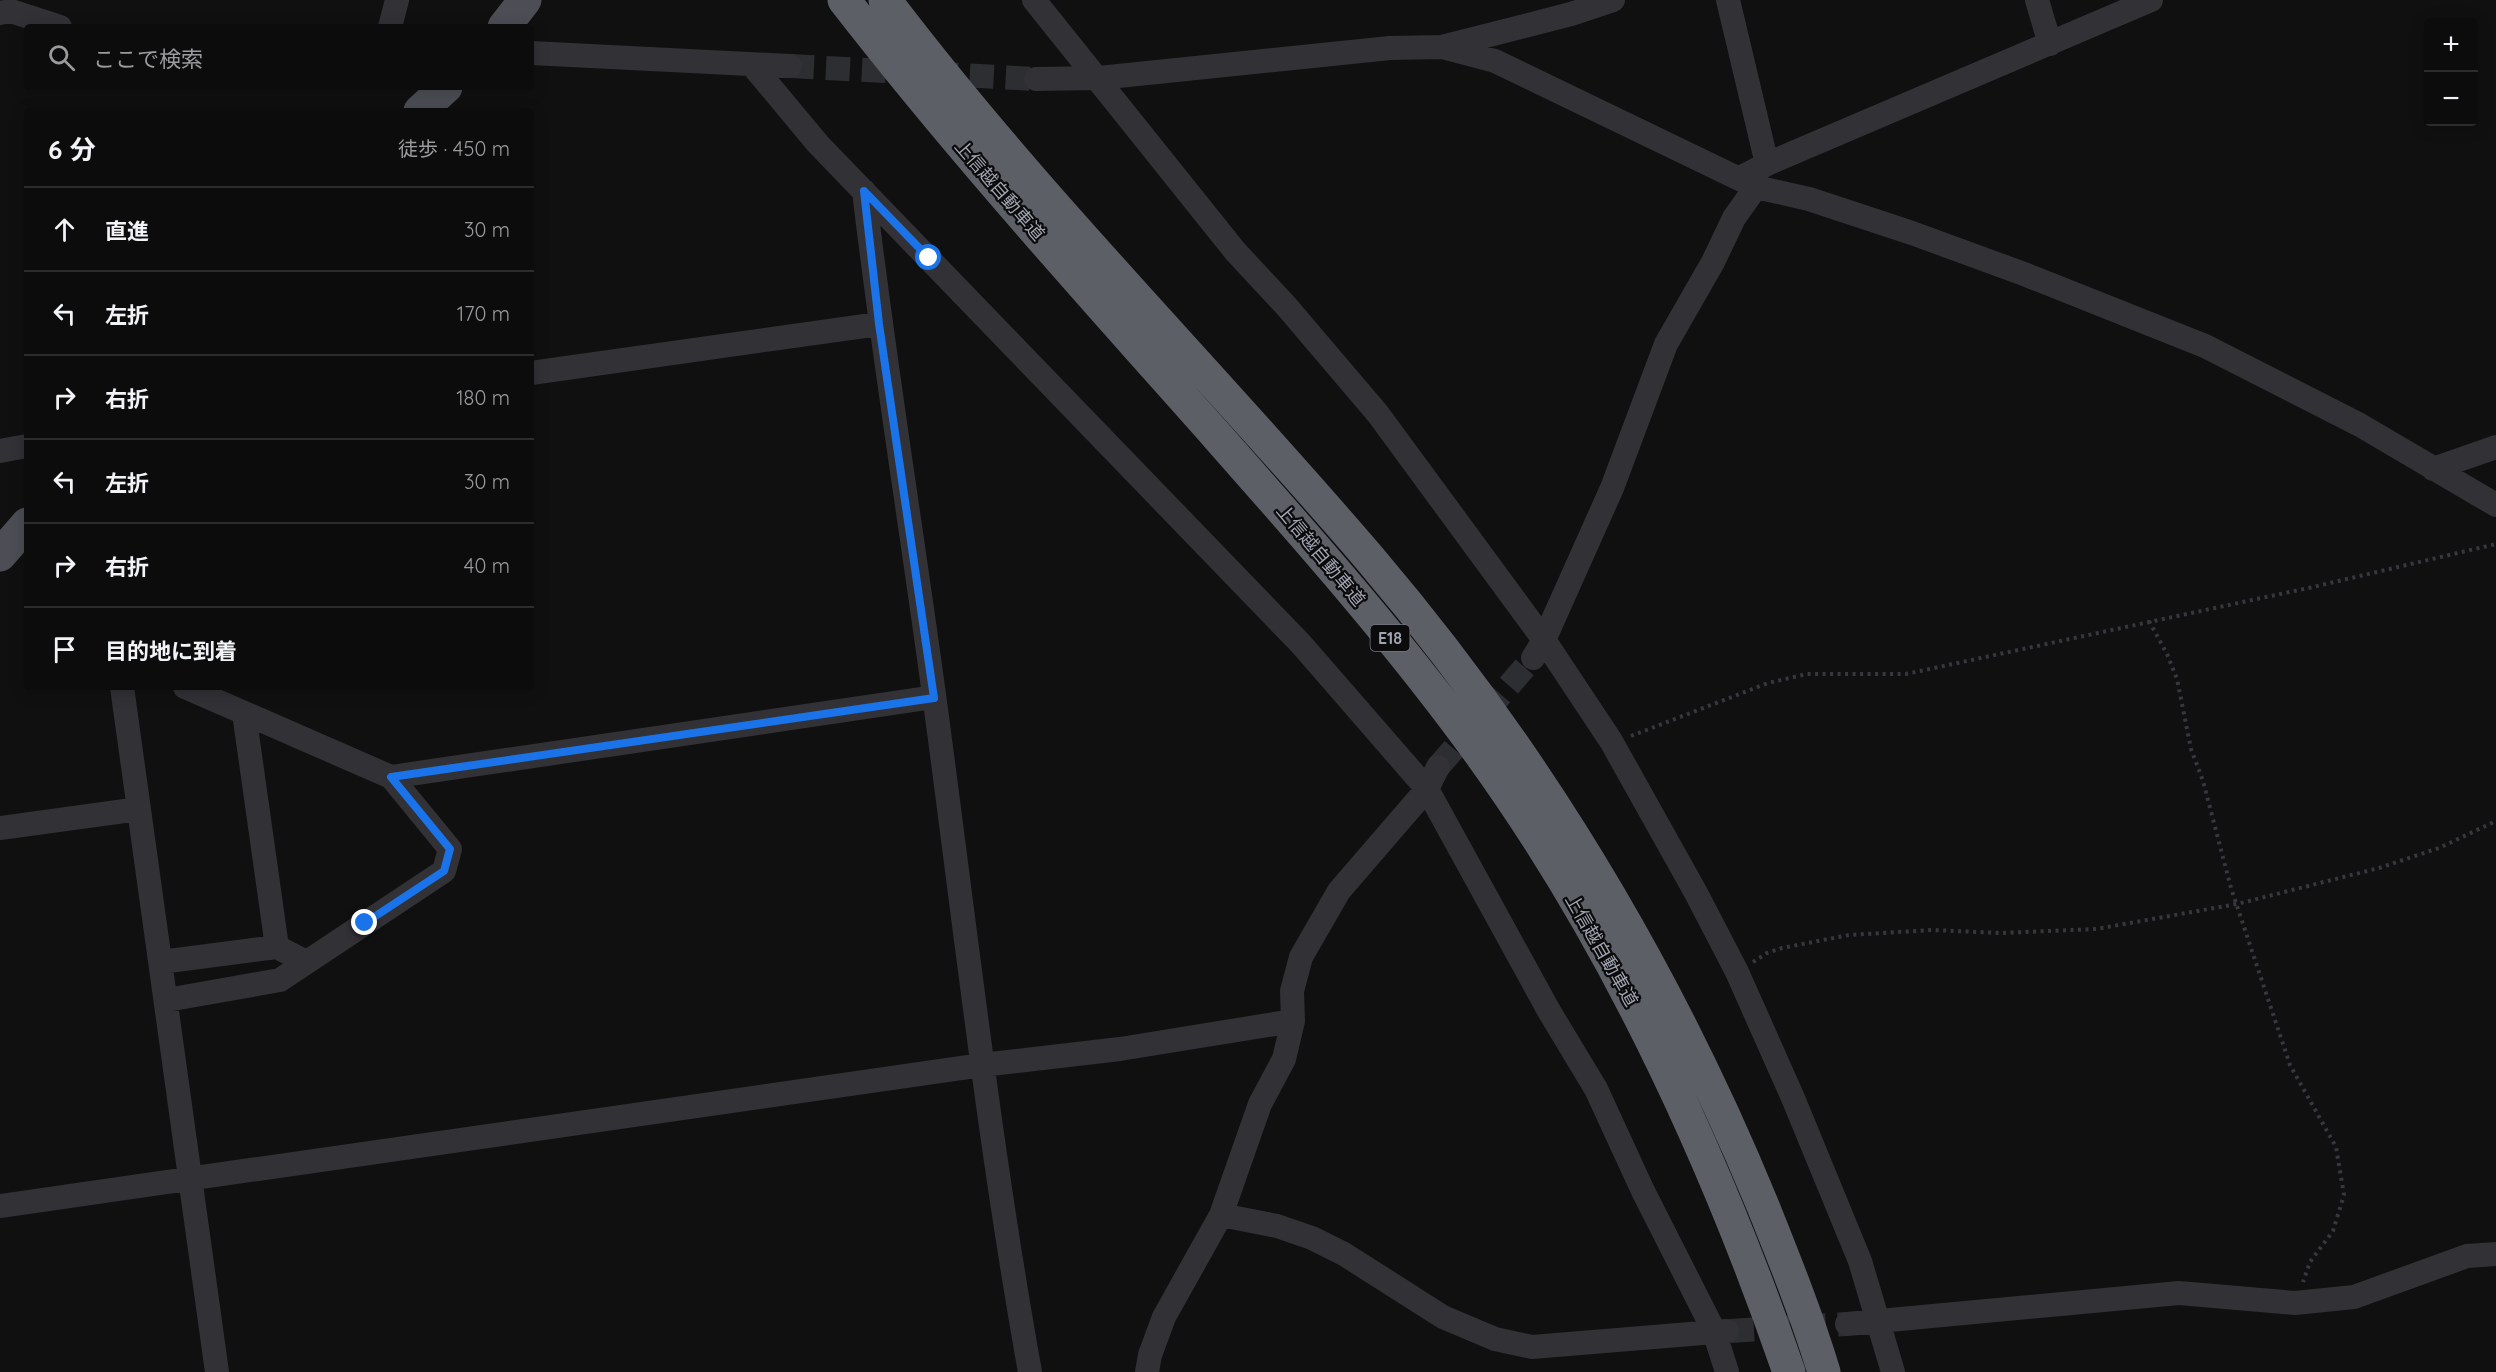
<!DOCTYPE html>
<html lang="ja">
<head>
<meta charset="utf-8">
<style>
	body { margin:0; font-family:Quicksand,"Noto Sans JP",sans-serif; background:#1a1a1b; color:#f1f3f6 }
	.controls { position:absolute; right:18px; top:18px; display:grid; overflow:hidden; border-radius:6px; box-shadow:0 3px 15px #0003 }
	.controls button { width:54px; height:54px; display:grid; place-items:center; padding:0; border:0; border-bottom:2px solid #2c2c2e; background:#0c0c0d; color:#f1f3f6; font:30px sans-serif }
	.stop { position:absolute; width:18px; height:18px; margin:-14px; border:4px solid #1a73e8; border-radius:50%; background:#fff }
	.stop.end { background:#1a73e8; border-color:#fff; box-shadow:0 2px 6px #0008 }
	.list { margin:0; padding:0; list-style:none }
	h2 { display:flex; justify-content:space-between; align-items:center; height:78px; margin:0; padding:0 24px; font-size:26px }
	h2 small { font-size:20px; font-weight:400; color:#9a9b9d }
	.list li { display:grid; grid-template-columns:39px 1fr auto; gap:18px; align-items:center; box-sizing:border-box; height:84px; padding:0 24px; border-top:2px solid #2c2c2e }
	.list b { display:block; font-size:22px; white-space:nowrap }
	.list em { font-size:20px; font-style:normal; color:#9a9b9d }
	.icon { flex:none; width:33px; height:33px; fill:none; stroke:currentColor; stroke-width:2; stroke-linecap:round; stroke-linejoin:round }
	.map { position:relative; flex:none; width:2496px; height:1372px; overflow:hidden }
	.search { position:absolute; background:#0c0c0d; box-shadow:0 3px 15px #0003; left:24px; top:24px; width:510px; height:66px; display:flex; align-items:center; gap:15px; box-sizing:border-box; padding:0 21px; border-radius:6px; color:#9a9b9d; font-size:22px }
	.panel { position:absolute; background:#0c0c0d; box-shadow:0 3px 15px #0003; left:24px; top:108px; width:510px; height:582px; border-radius:6px }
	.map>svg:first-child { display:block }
</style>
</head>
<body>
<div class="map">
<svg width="2496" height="1372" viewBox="0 0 2496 1372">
	<rect width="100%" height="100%" fill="#101011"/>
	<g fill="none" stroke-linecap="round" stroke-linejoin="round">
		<path stroke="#2d2e31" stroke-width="24" stroke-dasharray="24 12" stroke-linecap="butt" d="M 790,66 L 1036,79
			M 1438,767 L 1533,658
			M 1730,1331 L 1847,1324"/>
		<path stroke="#37383d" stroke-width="4" stroke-dasharray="3 4.5" stroke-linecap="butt" d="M 2149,621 L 2167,654 L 2177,679 L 2191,749 L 2203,781 L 2231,888 L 2290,1065 L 2336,1147 L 2344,1195 L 2333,1231 L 2310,1262 L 2303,1282
			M 1631,736 L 1768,683 L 1807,674 L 1906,674 L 2313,587 L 2496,544
			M 1753,962 L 1767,953 L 1782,948 L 1849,935 L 1932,930 L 2001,933 L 2096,929 L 2237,904 L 2379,868 L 2439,848 L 2496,821"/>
		<path stroke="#313136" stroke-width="24" d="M 1034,0 L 1235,251 L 1287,307 L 1378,414 L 1544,640 L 1611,741 L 1696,893 L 1737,972 L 1793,1098 L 1860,1261 L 1893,1372
			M 1728,0 L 1767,164
			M 2037,0 L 2050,44
			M 0,13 L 11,11 L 60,27
			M 390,27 L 397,0
			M 1442,47 L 1495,61 L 1756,187 L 1809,199 L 1912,233 L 2024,274 L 2205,346 L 2360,425 L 2496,505
			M 531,53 L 790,66
			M 753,66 L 818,144 L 1301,644 L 1427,789 L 1549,1011 L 1596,1089 L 1643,1191 L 1714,1331 L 1727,1372
			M 1036,79 L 1099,78 L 1390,48 L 1442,47 L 1571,14 L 1613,0
			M 1740,178 L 1767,164 L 2151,0
			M 864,191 C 884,362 912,531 935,702 C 965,925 990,1150 1030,1372
			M 531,373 L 879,324
			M 0,451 L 27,446
			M 2433,469 L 2496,447
			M 1533,658 L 1544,640 L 1612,488 L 1666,344 L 1713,262 L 1734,218 L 1756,187
			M 122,687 L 217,1372
			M 244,713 L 277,947 L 306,962
			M 391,777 L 934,697
			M 0,828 L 139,809
			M 161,962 L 277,947
			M 167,1000 L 280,980 L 444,871 L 450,849 L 391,777 L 185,687
			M 0,1206 L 982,1065 L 1120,1049 L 1293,1021
			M 1221,1215 L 1277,1226 L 1312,1238 L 1344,1254 L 1443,1317 L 1495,1339 L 1532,1347 L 1727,1331
			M 1847,1324 L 2179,1293 L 2295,1303 L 2354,1297 L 2467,1256 L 2496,1254
			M 1147,1372 L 1150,1355 L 1164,1317 L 1221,1215 L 1260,1104 L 1284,1059 L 1293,1021 L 1292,991 L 1301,957 L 1339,891 L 1427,789 L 1438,767"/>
		<path stroke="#4d4e55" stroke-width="33" d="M 504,27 L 525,0
			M 420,111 L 446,87
			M 0,555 L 27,524"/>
		<path stroke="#5d5f67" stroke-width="33" d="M 844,0 C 961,151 1090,293 1217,436 C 1308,539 1400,643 1481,755 C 1616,942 1714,1155 1789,1372
			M 885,0 C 1034,197 1211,372 1371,560 C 1535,753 1667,972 1763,1206 C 1785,1261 1807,1316 1824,1372"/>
	</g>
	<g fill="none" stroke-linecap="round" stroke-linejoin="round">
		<path stroke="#1a73e8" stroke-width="8" d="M 365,923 L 444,871 L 450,849 L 391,777 L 934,698 L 879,324 L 864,191 L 929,258"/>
	</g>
	<g text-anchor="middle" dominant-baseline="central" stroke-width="4.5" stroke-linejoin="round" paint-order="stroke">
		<rect fill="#0b0b0c" stroke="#747780" stroke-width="1.5" x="1370.5" y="625" width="39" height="26" rx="4.5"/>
		<g font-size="16" font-weight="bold" fill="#a1a5b2">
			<text x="1390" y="638">E18</text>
		</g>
		<g font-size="18" fill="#a1a5b2" stroke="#0b0b0c">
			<text transform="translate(1000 190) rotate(49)">上信越自動車道</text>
			<text transform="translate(1321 555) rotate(50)">上信越自動車道</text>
			<text transform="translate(1602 950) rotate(60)">上信越自動車道</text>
		</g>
	</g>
</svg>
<div class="controls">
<button>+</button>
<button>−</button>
</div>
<div class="stop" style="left:929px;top:258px"></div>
<div class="stop end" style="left:365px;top:923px"></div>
<div class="search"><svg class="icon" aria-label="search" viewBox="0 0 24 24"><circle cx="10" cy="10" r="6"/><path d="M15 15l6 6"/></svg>ここで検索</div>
<section class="panel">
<h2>6 分<small>徒歩 · 450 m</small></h2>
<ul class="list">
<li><svg class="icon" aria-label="ahead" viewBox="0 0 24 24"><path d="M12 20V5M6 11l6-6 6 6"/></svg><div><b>直進</b></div><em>30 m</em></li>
<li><svg class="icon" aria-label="left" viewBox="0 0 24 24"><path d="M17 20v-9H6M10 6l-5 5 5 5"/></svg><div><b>左折</b></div><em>170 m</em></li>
<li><svg class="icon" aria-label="right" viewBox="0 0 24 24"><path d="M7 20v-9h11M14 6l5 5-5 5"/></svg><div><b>右折</b></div><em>180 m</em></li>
<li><svg class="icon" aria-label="left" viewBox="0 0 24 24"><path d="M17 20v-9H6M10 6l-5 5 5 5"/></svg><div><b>左折</b></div><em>30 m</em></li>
<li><svg class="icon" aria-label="right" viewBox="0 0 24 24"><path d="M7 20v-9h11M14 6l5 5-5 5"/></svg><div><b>右折</b></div><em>40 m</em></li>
<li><svg class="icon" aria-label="arrive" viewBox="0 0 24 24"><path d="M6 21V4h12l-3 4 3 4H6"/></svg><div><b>目的地に到着</b></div></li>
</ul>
</section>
</div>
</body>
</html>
